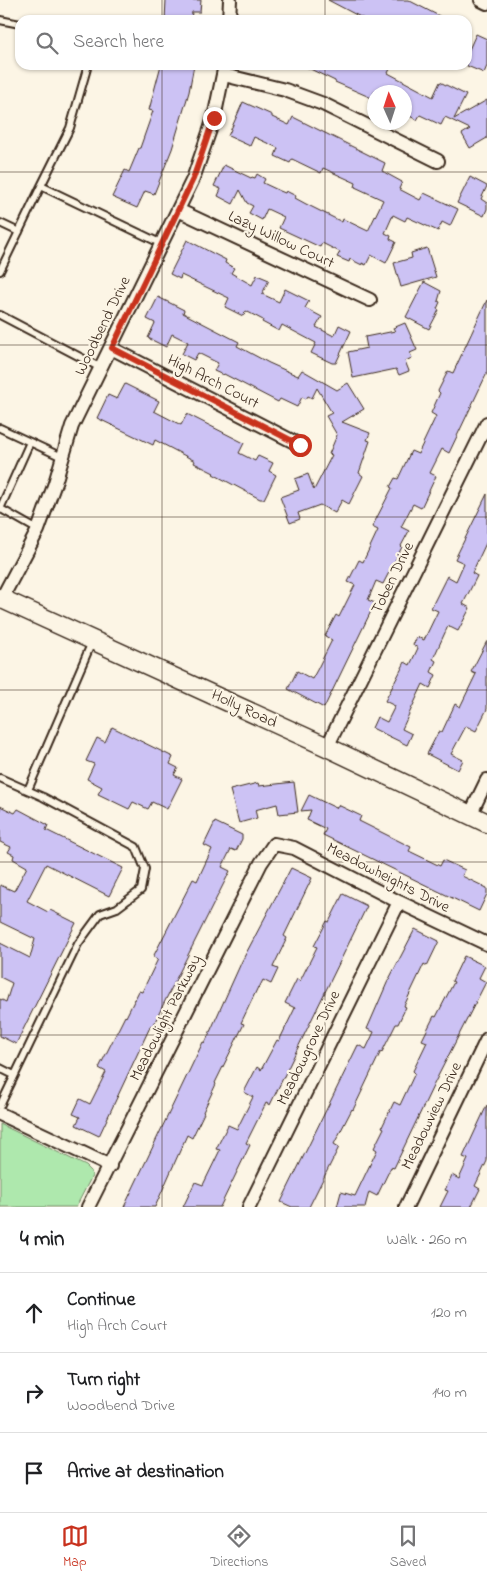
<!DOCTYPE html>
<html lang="en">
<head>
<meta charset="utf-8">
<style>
	body { margin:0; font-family:"Indie Flower",sans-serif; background:#f6f6f6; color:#202124 }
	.compass { position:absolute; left:367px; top:85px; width:45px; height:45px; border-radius:50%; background:#fff; box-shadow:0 1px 4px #0004; rotate:357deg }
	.stop { position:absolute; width:15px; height:15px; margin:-11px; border:4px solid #c8321e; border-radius:50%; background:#fff }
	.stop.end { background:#c8321e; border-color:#fff; box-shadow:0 1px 5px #0008 }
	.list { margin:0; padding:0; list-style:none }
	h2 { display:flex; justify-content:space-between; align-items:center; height:65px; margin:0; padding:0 20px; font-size:21px }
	h2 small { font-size:16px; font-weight:400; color:#757577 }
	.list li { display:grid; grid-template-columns:32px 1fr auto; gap:15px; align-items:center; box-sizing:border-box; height:80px; padding:0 20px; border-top:1px solid #e0e0e0 }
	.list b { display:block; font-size:19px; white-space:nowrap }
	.list p { margin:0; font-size:16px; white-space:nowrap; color:#757577 }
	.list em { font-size:16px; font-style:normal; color:#757577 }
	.icon { flex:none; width:28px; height:28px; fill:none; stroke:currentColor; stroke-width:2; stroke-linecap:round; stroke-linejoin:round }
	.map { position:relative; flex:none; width:487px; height:1207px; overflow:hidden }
	.search { position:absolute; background:#fff; box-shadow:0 1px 4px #0004; left:15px; right:15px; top:15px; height:55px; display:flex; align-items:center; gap:12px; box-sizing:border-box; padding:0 18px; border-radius:15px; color:#757577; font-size:19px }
	.sheet { height:305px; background:#fff }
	nav { display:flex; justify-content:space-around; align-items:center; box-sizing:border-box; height:70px; border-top:1px solid #e0e0e0; background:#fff; font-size:14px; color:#757577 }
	nav a { display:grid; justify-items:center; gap:2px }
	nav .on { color:#c8321e }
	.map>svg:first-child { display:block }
</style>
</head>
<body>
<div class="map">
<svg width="487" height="1207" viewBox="0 0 487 1207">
	<rect width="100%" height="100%" fill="#fcf5e5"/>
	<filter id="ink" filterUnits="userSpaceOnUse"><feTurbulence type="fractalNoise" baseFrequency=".02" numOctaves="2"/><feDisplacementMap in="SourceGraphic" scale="10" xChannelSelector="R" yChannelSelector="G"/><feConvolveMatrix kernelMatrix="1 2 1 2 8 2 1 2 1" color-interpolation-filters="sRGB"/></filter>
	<g filter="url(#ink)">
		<path fill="#aee8ad" stroke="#748966" d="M 0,1124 L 86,1166 L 91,1171 L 92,1176 L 76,1207 L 0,1207 Z"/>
		<path fill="#ccc2f4" stroke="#3b2a1e" d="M 166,0 L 201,0 L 200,12 L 192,12 L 191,20 L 165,20 Z
			M 328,0 L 408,0 L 447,20 L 366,20 Z
			M 476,34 L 487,39 L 487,66 L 484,73 L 467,66 L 467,54 Z
			M 161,65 L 194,65 L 189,92 L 172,149 L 154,194 L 145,191 L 137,208 L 112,197 L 125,170 L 129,172 L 139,148 L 140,148 L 153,111 L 149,110 Z
			M 302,65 L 392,65 L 388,73 L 433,97 L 440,82 L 466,95 L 454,119 L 487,100 L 487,138 L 470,148 L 462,134 L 470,129 L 445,117 L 441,125 L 420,115 L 417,120 L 404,113 L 404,92 L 374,92 L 374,99 L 335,82 L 335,81 Z
			M 243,102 L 272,115 L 272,117 L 289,125 L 293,117 L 385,163 L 382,171 L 402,182 L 399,189 L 420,200 L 424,193 L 458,209 L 450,226 L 442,222 L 438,231 L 407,217 L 405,221 L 393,215 L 385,233 L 391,236 L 390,239 L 396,242 L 386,263 L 371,255 L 366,265 L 362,263 L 362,265 L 350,259 L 349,262 L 337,257 L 340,252 L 322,243 L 320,247 L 279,228 L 284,217 L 267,209 L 262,220 L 249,213 L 253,206 L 247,203 L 240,190 L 233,204 L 218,196 L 221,189 L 214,186 L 224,165 L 251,178 L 252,177 L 255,178 L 257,174 L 265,179 L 263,183 L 280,191 L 285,193 L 286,191 L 296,196 L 295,198 L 306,204 L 342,222 L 343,219 L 368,231 L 383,200 L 355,187 L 356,183 L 323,168 L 321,173 L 292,159 L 290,163 L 275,156 L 278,148 L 254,137 L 250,146 L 228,136 Z
			M 470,177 L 487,186 L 481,199 L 487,203 L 487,209 L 484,216 L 457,203 Z
			M 187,240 L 226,260 L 225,263 L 234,268 L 231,273 L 252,285 L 257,275 L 269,280 L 262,294 L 279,302 L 285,289 L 309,301 L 305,308 L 322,317 L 316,327 L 334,336 L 339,325 L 351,331 L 336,363 L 332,363 L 311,353 L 316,343 L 282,325 L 279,331 L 262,322 L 263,320 L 246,311 L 243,316 L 225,307 L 229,298 L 181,275 L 180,279 L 170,274 Z
			M 427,248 L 436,277 L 401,287 L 394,263 L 412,258 L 411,253 Z
			M 424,282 L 441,291 L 438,301 L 440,302 L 437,309 L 439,310 L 429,329 L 406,317 Z
			M 158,297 L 184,310 L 183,313 L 239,342 L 237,346 L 269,363 L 298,376 L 302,370 L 337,390 L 348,383 L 364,409 L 342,422 L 370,433 L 367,440 L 370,441 L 359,473 L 363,476 L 349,504 L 342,500 L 335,513 L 320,505 L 298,513 L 300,519 L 290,523 L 280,497 L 299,490 L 295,479 L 308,474 L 314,490 L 332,455 L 329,454 L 337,435 L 326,416 L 332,413 L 317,388 L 312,398 L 308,396 L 306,399 L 302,397 L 297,407 L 280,399 L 278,402 L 224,374 L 223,375 L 214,371 L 218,363 L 198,353 L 194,360 L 182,354 L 188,342 L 172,334 L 166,347 L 148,338 L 155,323 L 147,319 Z
			M 487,300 L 487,373 L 449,453 L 442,449 L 430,473 L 436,476 L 421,508 L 413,504 L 401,527 L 409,531 L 401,546 L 402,547 L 383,584 L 376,581 L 368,600 L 375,603 L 324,708 L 288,689 L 297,671 L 312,679 L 317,670 L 332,640 L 325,636 L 336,615 L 339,617 L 355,585 L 348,582 L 359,560 L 363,562 L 378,530 L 372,527 L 392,488 L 390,487 L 395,478 L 398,479 L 411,451 L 418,454 L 436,416 L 431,413 L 440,393 L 438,391 L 448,371 L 453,373 Z
			M 405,323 L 417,350 L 410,353 L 412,358 L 405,361 L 409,371 L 399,375 L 396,369 L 353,378 L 348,352 L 367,348 L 365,337 L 395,331 L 393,328 Z
			M 125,384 L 159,401 L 154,411 L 181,425 L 187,414 L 244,443 L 239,453 L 255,461 L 258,456 L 273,463 L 269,471 L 276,475 L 264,499 L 260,499 L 213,474 L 214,473 L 194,463 L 195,461 L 155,440 L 153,445 L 97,418 L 108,395 L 117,399 Z
			M 487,494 L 487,541 L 472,573 L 477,576 L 463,604 L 470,608 L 458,631 L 448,626 L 433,659 L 436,661 L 431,672 L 436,675 L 430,688 L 423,684 L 402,729 L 412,734 L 407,745 L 372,728 L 377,717 L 387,722 L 395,706 L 385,701 L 405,662 L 410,665 L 418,648 L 413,645 L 417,637 L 424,640 L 438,611 L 431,608 L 447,576 L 456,581 L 464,563 L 455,559 Z
			M 487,641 L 487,709 L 476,731 L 466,726 L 451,754 L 463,760 L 458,770 L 427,754 L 439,731 L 442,732 L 455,704 L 460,707 L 476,674 L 471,672 Z
			M 112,727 L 173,757 L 170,764 L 178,768 L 174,775 L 182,779 L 167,809 L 152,802 L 148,809 L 133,802 L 129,809 L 98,794 L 102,787 L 87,779 L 94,764 L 86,761 L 97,738 L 105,742 Z
			M 294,782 L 298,812 L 279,814 L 277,804 L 255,810 L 257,818 L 239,823 L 230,790 L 258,783 L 259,786 Z
			M 309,795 L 336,808 L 338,805 L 361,816 L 359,821 L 411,847 L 409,851 L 440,866 L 443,860 L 465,870 L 462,876 L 487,888 L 487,894 L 479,911 L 323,835 L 326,829 L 307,820 L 311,810 L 301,811 Z
			M 0,806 L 15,813 L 18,809 L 48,825 L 46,830 L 123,868 L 109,896 L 46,864 L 27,901 L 48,912 L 50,910 L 76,923 L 16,1044 L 0,1036 L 0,999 L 6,1002 L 12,983 L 0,977 L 0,943 L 30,958 L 35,939 L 0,922 L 0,885 L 14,891 L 27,867 L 13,859 L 14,855 L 8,852 L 11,847 L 0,842 Z
			M 215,822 L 242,835 L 242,839 L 236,851 L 231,849 L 222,867 L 230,871 L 164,1003 L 153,1026 L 151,1025 L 99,1136 L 76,1125 L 80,1117 L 73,1114 L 80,1099 L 90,1104 L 106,1072 L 99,1068 L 125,1016 L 126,1017 L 139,991 L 142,992 L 158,959 L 153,957 L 193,879 L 197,881 L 212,849 L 204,845 Z
			M 291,868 L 312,878 L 284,936 L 287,938 L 273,967 L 278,969 L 271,984 L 263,980 L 259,988 L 258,987 L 241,1023 L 244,1024 L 215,1083 L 216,1084 L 203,1112 L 204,1113 L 192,1138 L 187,1135 L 155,1207 L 124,1207 L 203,1042 L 205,1043 L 242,961 Z
			M 343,894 L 367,906 L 270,1105 L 266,1103 L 246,1143 L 250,1145 L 220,1207 L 183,1207 L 195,1182 L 203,1185 L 220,1150 L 216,1149 L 228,1125 L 237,1129 L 253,1097 L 244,1092 L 257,1067 L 261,1070 L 277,1040 L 279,1041 L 295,1008 L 285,1003 L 297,979 L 300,981 L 317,947 L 314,946 L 327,921 L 329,922 Z
			M 415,929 L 439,941 L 427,966 L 424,964 L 404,1006 L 406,1007 L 398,1024 L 396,1024 L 382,1052 L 381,1051 L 353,1110 L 352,1109 L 334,1144 L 339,1147 L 309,1207 L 292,1207 L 281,1202 L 358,1045 L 366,1049 L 374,1032 L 367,1029 L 387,983 Z
			M 464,956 L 485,966 L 479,978 L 486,982 L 435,1082 L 394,1168 L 391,1167 L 377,1196 L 369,1192 L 365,1207 L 337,1207 L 341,1192 L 355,1196 L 377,1150 L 374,1148 L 384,1128 L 382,1127 L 394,1102 L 400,1105 L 415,1073 L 413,1071 L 427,1042 L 422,1040 L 434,1016 L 436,1017 L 454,982 L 452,981 Z
			M 487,1105 L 487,1161 L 475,1186 L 480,1189 L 471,1207 L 440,1207 L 448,1191 L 445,1190 L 452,1175 L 459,1179 L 468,1159 L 463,1157 Z"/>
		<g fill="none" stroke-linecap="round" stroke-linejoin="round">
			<g stroke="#3b2a1e" stroke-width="10">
				<path id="service" d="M 0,20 L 20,24
					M 41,186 L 70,128 L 88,65
					M 0,223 L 19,232
					M 0,271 L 41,186 L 162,244
					M 0,315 L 101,368
					M 0,428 L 62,457
					M 0,509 L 30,442
					M 1,509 L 38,530
					M 0,778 L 43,797 L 136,847 L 145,869 L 141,890 L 117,908 L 100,914 L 78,944 L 0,1106
					M 28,790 L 92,642
					M 0,1068 L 14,1075"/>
			</g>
			<g stroke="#3b2a1e" stroke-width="16">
				<path id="minor" d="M 481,0 L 487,3
					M 229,20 L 230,0
					M 224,75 L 285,90 L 323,104 L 438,161
					M 178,210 L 370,300
					M 111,348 L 300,445
					M 2,598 L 38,530 L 55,483 L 72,426 L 193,179 L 214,118 L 225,65
					M 327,747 L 487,423
					M 470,815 L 487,780
					M 0,1114 L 110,1166
					M 88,1207 L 261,863 L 274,844 L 294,848 L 399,902 L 487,944
					M 249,1207 L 399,902
					M 406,1207 L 487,1039"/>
			</g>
			<g stroke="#3b2a1e" stroke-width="21">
				<path id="secondary" d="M 0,598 L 327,747 L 487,823"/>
			</g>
			<use href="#service" stroke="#fcf5e5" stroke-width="6"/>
			<use href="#minor" stroke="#fcf5e5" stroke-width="12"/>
			<use href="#secondary" stroke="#fcf5e5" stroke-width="18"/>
		</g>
	</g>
	<g fill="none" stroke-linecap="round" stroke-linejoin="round" filter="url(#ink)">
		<path stroke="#c8321e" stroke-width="6" d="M 214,118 L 193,179 L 112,348 L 300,445"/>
	</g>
	<path fill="none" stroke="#3b2a1e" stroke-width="1" stroke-opacity="0.55" d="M 162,0 L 162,20M 325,0 L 325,20M 162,65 L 162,1207M 325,65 L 325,1207M 0,172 L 487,172M 0,345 L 487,345M 0,517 L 487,517M 0,690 L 487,690M 0,862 L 487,862M 0,1035 L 487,1035"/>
	<g text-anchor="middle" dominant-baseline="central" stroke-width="4.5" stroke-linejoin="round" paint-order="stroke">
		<g font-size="16" fill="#3b2a1e" stroke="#fcf5e5">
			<text transform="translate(281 240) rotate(25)">Lazy Willow Court</text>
			<text transform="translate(103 326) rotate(-64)">Woodbend Drive</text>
			<text transform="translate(213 382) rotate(27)">High Arch Court</text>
			<text transform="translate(393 578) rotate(-64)">Toben Drive</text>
			<text transform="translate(244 709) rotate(25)">Holly Road</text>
			<text transform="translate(388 878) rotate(27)">Meadowheights Drive</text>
			<text transform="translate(166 1018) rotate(-63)">Meadowlight Parkway</text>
			<text transform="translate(309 1048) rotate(-64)">Meadowgrove Drive</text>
			<text transform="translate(432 1116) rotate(-64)">Meadowview Drive</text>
		</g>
	</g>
</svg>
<svg class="compass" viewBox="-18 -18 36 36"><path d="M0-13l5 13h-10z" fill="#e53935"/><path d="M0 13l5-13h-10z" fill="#757577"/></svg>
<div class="stop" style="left:300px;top:445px"></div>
<div class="stop end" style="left:214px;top:118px"></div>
<div class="search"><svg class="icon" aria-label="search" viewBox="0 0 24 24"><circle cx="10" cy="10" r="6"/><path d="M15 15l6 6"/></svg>Search here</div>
</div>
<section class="sheet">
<h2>4 min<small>Walk · 260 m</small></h2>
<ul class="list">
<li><svg class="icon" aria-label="ahead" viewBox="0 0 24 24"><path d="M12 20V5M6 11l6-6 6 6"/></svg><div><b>Continue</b><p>High Arch Court</p></div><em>120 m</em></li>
<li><svg class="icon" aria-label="right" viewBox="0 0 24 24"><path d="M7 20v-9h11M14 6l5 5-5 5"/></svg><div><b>Turn right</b><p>Woodbend Drive</p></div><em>140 m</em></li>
<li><svg class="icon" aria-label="arrive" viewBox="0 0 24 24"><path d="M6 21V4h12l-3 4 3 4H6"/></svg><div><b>Arrive at destination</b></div></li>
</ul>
</section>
<nav>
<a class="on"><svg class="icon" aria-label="map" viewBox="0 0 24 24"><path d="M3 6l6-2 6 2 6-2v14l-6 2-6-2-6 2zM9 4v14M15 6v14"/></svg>Map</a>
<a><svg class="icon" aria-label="directions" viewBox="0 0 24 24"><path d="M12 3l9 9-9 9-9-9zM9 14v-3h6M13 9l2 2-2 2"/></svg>Directions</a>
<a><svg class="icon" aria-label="saved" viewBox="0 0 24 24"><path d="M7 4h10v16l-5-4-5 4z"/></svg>Saved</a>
</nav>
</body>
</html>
